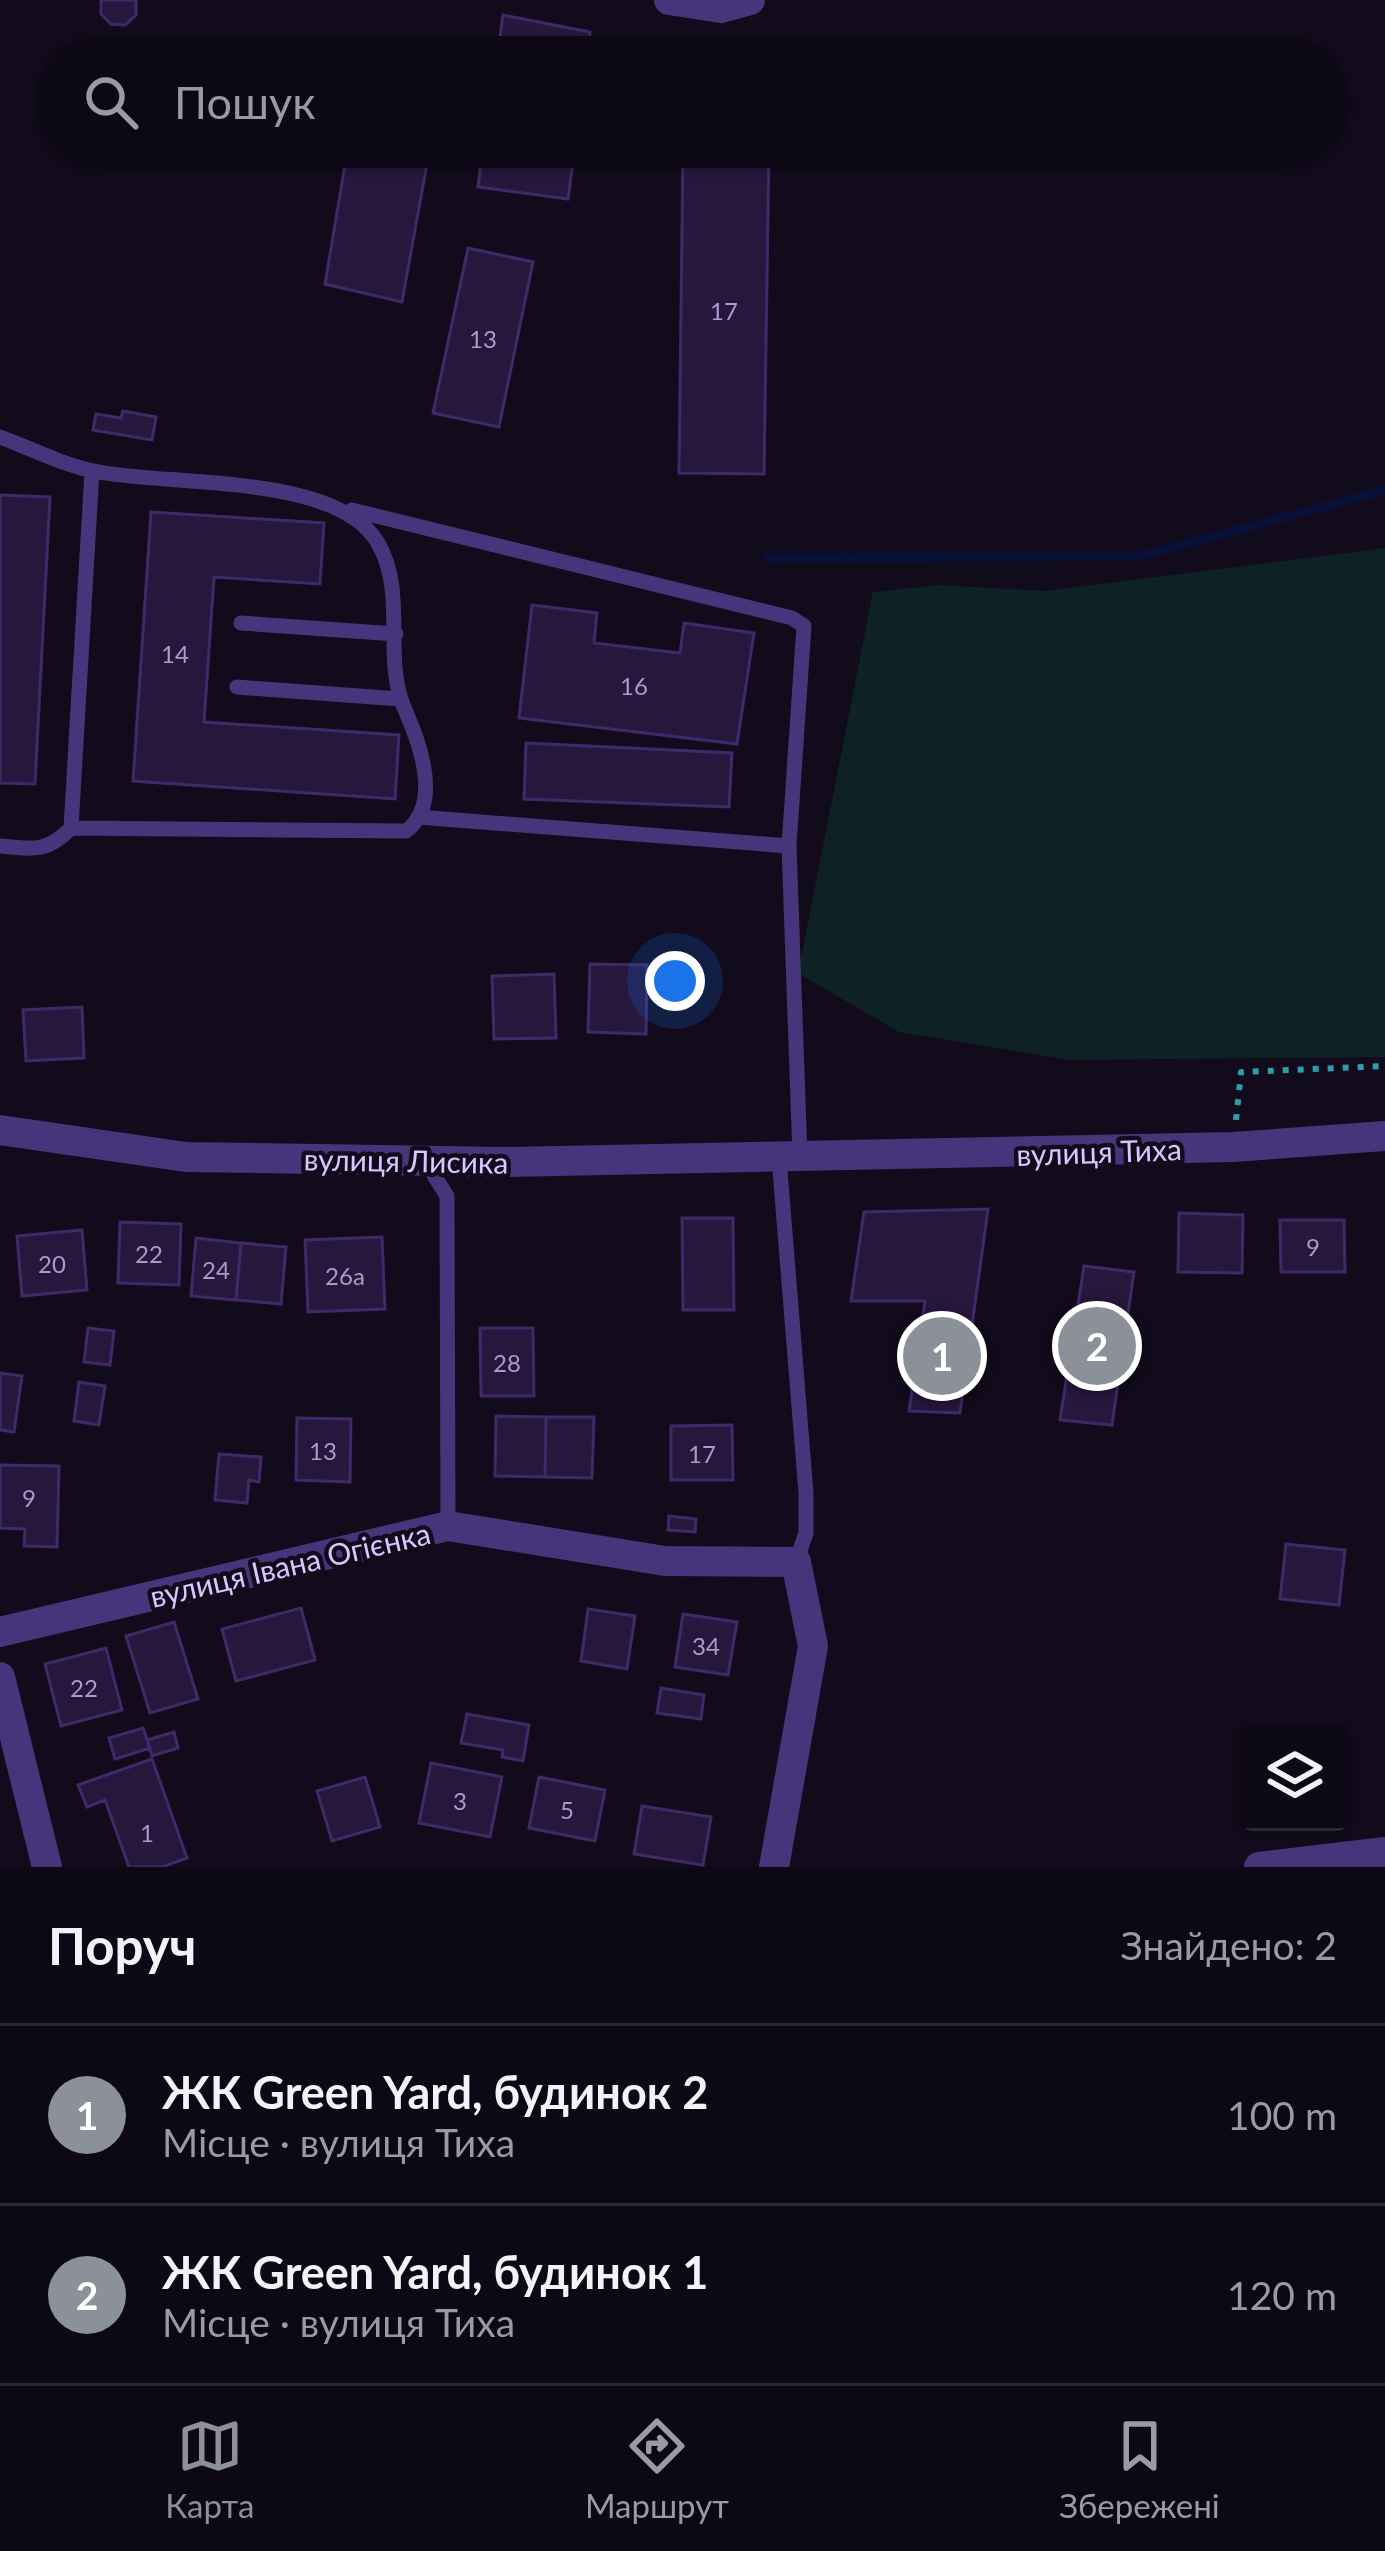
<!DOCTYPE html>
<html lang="uk">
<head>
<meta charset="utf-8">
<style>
	body { margin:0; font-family:Lato,sans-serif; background:#16111e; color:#f1f3f6 }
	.controls { position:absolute; right:36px; bottom:36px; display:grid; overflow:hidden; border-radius:12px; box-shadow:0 3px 9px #0004 }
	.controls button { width:108px; height:108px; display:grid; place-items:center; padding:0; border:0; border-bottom:3px solid #2d2934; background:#0d0815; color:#f1f3f6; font:60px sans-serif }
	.you { position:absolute; left:675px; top:981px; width:42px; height:42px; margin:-30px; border:9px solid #fff; border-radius:50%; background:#1a73e8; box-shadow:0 0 0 18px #1a73e833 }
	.badge { display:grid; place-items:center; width:78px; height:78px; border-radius:50%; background:#8c9099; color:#fff; font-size:39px; font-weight:700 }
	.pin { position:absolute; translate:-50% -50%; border:6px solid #fff; box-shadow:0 3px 12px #0006 }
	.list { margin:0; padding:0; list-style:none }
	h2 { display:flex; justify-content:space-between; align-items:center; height:156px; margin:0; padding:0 48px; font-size:51px }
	h2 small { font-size:39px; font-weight:400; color:#9a9aa0 }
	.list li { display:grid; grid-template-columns:78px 1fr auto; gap:36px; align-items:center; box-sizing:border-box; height:180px; padding:0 48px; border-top:3px solid #2d2934 }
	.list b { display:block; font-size:45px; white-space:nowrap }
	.list p { margin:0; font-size:39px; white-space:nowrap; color:#9a9aa0 }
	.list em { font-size:39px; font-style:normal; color:#9a9aa0 }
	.icon { flex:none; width:66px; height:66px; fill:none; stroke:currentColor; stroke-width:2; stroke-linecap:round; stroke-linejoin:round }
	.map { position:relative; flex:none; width:1385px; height:1867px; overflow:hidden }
	.search { position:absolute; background:#0d0815; box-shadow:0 3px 9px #0004; left:36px; right:36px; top:36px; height:132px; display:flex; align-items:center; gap:30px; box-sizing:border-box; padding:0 42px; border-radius:66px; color:#9a9aa0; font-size:45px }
	.sheet { height:516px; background:#0d0815 }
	nav { display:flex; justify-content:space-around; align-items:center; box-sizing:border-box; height:168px; border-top:3px solid #2d2934; background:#0d0815; font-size:33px; color:#9a9aa0 }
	nav a { display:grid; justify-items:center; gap:6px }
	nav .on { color:#8c9099 }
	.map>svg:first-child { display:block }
</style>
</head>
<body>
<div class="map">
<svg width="1385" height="1867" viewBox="0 0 1385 1867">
	<rect width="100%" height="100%" fill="#110b1c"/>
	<path fill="#0e2226" d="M 1385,548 L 1385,1057 L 1069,1060 L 899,1032 L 798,973 L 873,592 L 940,585 L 1045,591 Z"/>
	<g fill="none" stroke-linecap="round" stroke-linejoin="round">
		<path stroke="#081138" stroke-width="9" d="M 768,558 L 1141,556 L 1385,490"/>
	</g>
	<path fill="#26173d" stroke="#412969" stroke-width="3" d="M 101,0 L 136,0 L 136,15 L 125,25 L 111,24 L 101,14 Z
		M 503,15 L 590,32 L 587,57 L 497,57 Z
		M 348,147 L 430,147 L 402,302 L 325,284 Z
		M 483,147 L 575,147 L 568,199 L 478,187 Z
		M 683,147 L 769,147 L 764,474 L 679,473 Z
		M 468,248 L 533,262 L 499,427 L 433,413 Z
		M 123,411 L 156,417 L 152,440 L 93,430 L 96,414 L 121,418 Z
		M 0,495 L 50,497 L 35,784 L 0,783 Z
		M 151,512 L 324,523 L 320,584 L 214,577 L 204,722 L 399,735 L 395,799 L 133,781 Z
		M 532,605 L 597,613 L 594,643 L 680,653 L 684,623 L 754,633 L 737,744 L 519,718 Z
		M 526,743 L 732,753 L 729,807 L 524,799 Z
		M 590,964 L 647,965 L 646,1034 L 588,1032 Z
		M 554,974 L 556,1038 L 494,1039 L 492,976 Z
		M 82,1007 L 84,1058 L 26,1061 L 23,1010 Z
		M 988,1209 L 960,1413 L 909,1411 L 925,1301 L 851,1301 L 864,1212 Z
		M 1179,1213 L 1243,1215 L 1242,1273 L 1178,1272 Z
		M 682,1218 L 733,1218 L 734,1310 L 683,1310 Z
		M 1280,1220 L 1344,1220 L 1345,1272 L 1281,1272 Z
		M 120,1222 L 181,1224 L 179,1285 L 118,1283 Z
		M 82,1230 L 87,1290 L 22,1296 L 17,1236 Z
		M 382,1237 L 385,1309 L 308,1312 L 305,1240 Z
		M 196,1238 L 241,1243 L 236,1300 L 191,1296 Z
		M 241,1243 L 286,1247 L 281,1304 L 236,1300 Z
		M 1084,1266 L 1134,1272 L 1112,1425 L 1060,1420 Z
		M 88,1328 L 114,1331 L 110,1365 L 84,1362 Z
		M 480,1328 L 533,1328 L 534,1396 L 481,1396 Z
		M 0,1373 L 22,1376 L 14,1432 L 0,1430 Z
		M 79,1382 L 105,1386 L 99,1425 L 74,1421 Z
		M 496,1416 L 546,1417 L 545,1477 L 495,1476 Z
		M 546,1417 L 594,1417 L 592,1478 L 545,1477 Z
		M 297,1418 L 351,1419 L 350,1482 L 296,1480 Z
		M 732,1425 L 733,1480 L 671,1480 L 671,1426 Z
		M 219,1454 L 261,1457 L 259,1482 L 249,1480 L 247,1503 L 215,1500 Z
		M 0,1465 L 59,1466 L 57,1547 L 24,1546 L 25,1529 L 0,1528 Z
		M 669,1516 L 696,1519 L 695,1532 L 668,1530 Z
		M 1286,1544 L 1345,1550 L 1339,1605 L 1280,1599 Z
		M 301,1608 L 315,1660 L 236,1681 L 222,1629 Z
		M 588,1609 L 635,1616 L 627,1669 L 581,1661 Z
		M 683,1614 L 737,1622 L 728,1675 L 675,1667 Z
		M 174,1622 L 198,1699 L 150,1713 L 126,1636 Z
		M 106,1648 L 122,1710 L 61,1726 L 45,1664 Z
		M 661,1688 L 704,1695 L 701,1719 L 657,1713 Z
		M 467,1714 L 529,1725 L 523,1761 L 502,1757 L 503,1750 L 461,1743 Z
		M 143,1728 L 150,1748 L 115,1759 L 109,1738 Z
		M 174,1732 L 178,1748 L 152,1756 L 147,1740 Z
		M 152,1759 L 187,1858 L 162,1867 L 129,1867 L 105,1800 L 87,1807 L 78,1785 Z
		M 431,1763 L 502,1777 L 490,1837 L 419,1823 Z
		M 365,1777 L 380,1827 L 332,1841 L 317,1791 Z
		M 539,1777 L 605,1790 L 595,1841 L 529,1828 Z
		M 642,1806 L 711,1817 L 703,1865 L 634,1854 Z"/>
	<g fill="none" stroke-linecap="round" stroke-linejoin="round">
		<path stroke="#2d9dac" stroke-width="6" stroke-dasharray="6 9" stroke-linecap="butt" d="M 1236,1120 L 1241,1072 L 1385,1066"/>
		<path stroke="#45367b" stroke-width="15" d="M 0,437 C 30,448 63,465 94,471 C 168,487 337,472 378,543 C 408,595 381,660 406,712 C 420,744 442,804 406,831 L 71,828 C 47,853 33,849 0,846
			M 352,510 L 792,618 L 804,626 L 789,846 L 800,1157
			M 241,623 L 396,634
			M 237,687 L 400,699
			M 418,817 L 789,846
			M 71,828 L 92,471
			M 779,1158 L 806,1493 L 806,1533 L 796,1562
			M 425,1161 L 447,1196 L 448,1526"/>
		<path stroke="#45367b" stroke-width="30" d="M 669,0 L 721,8 L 750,0
			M 0,1130 L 186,1157 L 505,1162 L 1233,1147 L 1385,1136
			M 0,1632 L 448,1526 L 665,1561 L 796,1562 L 813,1646 L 774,1867
			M 0,1677 L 47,1867
			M 1259,1867 L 1385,1852"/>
	</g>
	<g text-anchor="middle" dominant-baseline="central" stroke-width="9" stroke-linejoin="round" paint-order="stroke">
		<g font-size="24" fill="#ab9ace">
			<text x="724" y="310">17</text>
			<text x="483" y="338">13</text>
			<text x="175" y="653">14</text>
			<text x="634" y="685">16</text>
			<text x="1313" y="1246">9</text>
			<text x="149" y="1253">22</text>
			<text x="52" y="1263">20</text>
			<text x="216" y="1269">24</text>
			<text x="345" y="1275">26а</text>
			<text x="507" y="1362">28</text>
			<text x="323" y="1450">13</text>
			<text x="702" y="1453">17</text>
			<text x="29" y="1497">9</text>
			<text x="706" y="1645">34</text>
			<text x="84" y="1687">22</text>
			<text x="460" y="1800">3</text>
			<text x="567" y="1809">5</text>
			<text x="147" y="1832">1</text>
		</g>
		<g font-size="30" fill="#d7c6ff" stroke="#110b1c">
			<text transform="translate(1099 1151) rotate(-2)">вулиця Тиха</text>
			<text transform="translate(406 1160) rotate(1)">вулиця Лисика</text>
			<text transform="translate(290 1564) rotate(-13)">вулиця Івана Огієнка</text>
		</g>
	</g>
</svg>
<div class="controls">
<button><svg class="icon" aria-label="layers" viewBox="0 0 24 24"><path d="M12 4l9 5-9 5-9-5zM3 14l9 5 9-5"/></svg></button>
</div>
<div class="you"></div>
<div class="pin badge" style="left:942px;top:1356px">1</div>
<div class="pin badge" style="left:1097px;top:1346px">2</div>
<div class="search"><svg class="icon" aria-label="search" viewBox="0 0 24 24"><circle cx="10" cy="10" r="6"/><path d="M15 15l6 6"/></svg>Пошук</div>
</div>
<section class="sheet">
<h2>Поруч<small>Знайдено: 2</small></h2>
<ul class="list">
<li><span class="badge">1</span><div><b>ЖК Green Yard, будинок 2</b><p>Місце · вулиця Тиха</p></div><em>100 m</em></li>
<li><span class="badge">2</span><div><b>ЖК Green Yard, будинок 1</b><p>Місце · вулиця Тиха</p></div><em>120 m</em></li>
</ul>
</section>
<nav>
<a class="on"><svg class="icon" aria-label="map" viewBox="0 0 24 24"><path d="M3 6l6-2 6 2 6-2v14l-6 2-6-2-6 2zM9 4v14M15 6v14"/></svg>Карта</a>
<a><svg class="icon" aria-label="directions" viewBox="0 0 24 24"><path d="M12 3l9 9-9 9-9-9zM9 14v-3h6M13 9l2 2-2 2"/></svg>Маршрут</a>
<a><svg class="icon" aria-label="saved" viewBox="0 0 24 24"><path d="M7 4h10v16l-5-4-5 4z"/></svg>Збережені</a>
</nav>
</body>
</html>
